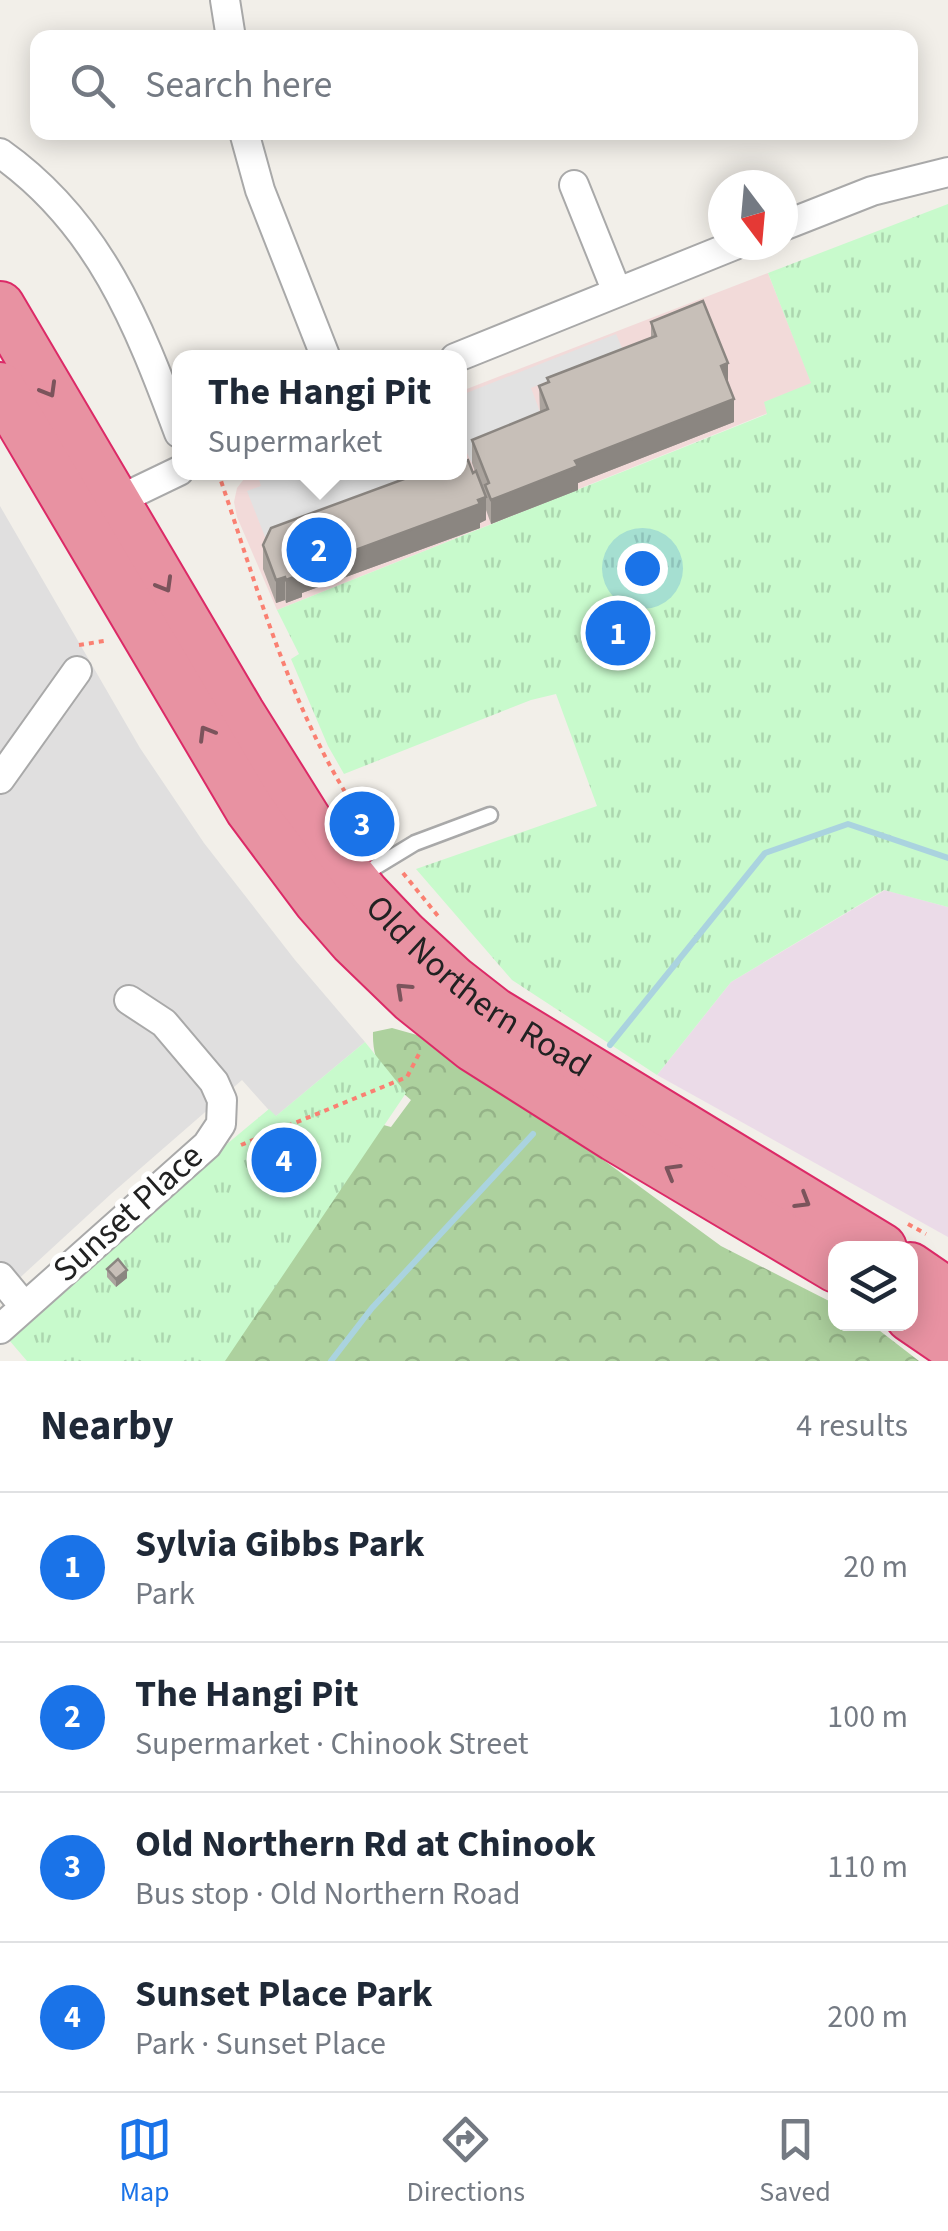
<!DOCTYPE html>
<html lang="en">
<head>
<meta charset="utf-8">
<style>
	body { margin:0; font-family:"Source Sans 3",sans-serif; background:#f6f6f7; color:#1f2937 }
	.controls { position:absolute; right:30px; bottom:30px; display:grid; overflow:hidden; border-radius:20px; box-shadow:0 5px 25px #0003 }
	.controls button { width:90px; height:90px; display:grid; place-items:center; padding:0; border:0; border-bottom:2px solid #e0e1e3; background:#fff; color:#1f2937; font:50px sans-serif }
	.compass { position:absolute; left:708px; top:170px; width:90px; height:90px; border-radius:50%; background:#fff; box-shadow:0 5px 25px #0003; rotate:164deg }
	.you { position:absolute; left:642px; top:568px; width:35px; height:35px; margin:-25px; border:8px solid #fff; border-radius:50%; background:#1a73e8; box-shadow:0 0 0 15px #1a73e833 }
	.badge { display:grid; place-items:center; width:65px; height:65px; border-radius:50%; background:#1a73e8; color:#fff; font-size:32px; font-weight:700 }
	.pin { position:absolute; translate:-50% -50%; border:5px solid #fff; box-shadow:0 2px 10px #0006 }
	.popup { position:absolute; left:172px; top:350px; width:295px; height:130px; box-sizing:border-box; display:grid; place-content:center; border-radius:20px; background:#fff; filter:drop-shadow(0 2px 8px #0005); font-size:32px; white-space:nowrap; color:#747a83 }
	.popup b { font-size:38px; color:#1f2937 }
	.popup::after { content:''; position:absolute; left:50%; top:100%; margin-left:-20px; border:20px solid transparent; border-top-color:#fff }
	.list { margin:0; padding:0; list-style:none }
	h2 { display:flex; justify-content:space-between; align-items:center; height:130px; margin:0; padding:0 40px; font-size:42px }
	h2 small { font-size:32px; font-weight:400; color:#747a83 }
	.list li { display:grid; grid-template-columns:65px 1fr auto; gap:30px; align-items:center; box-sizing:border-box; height:150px; padding:0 40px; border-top:2px solid #e0e1e3 }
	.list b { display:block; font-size:38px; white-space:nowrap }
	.list p { margin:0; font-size:32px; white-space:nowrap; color:#747a83 }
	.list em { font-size:32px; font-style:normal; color:#747a83 }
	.icon { flex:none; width:55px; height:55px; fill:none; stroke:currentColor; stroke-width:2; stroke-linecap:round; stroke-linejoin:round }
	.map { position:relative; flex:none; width:948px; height:1361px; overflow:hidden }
	.search { position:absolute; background:#fff; box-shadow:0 5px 25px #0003; left:30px; right:30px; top:30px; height:110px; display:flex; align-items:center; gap:25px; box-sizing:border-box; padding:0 35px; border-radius:20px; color:#747a83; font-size:38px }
	.sheet { height:730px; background:#fff }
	nav { display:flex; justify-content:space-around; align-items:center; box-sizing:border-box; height:140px; border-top:2px solid #e0e1e3; background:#fff; font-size:28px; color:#747a83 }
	nav a { display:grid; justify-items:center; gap:5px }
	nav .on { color:#1a73e8 }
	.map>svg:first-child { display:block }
</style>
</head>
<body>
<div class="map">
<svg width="948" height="1361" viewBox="0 0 948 1361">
	<defs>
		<pattern id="forest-crowns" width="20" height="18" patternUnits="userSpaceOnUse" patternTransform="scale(2.5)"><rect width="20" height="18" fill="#add19e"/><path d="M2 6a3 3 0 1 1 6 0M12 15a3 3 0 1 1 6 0" fill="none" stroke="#95b388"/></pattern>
		<pattern id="park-tufts" width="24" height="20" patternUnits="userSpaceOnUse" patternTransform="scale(2.5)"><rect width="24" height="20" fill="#c8facc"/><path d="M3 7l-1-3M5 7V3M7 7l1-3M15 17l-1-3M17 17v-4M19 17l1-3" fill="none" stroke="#acd6af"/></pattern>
	</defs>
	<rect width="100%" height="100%" fill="#f2efe9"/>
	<path fill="#e0dfdf" d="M 0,506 L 140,748 L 204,843 L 295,960 L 365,1042 L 275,1117 L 242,1080 L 111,1194 L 0,1296 Z"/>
	<path fill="#f2dad9" d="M 768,273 L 812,384 L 765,402 L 768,413 L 277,610 L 237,517 L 234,502 L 237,488 L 247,475 L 459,472 L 459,392 Z"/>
	<path fill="#ebdbe8" d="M 885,890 L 948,907 L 948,1237 L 657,1075 L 731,982 Z"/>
	<path fill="url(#forest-crowns)" d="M 392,1028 L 442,1042 L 721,1246 L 835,1304 L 836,1324 L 871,1324 L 919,1361 L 159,1361 L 350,1116 L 391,1127 L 411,1100 C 387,1079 372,1067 373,1032 Z"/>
	<path fill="url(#park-tufts)" d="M 948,204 L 948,907 L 884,890 L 731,982 L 657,1075 L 512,980 L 416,869 L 597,806 L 556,694 L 531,700 L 344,774 L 328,746 L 291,659 L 299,654 L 277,610 L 767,414 L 764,402 L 811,383 L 768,273 Z
		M 365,1042 L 406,1093 L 225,1361 L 27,1361 L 9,1340 L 155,1204 L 269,1109 L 276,1116 Z"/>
	<path fill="#e2e2e2" d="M 616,334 L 623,350 L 531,388 L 548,433 L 472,463 L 459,437 L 459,396 Z
		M 410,472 L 414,480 L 271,552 L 247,491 L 261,486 L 259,479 L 276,473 Z"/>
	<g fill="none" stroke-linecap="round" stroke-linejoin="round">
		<path stroke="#aad3df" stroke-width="6" d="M 610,1045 L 765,853 L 848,824 L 948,858
			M 331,1361 L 372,1308 L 533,1134"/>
		<g stroke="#a9a9a9" stroke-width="19">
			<path id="lane" d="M 359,877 L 415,843 L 490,815"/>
		</g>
		<g stroke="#a9a9a9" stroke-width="32">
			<path id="street" d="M 225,0 L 231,38
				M 244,132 L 260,190 L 326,358
				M 0,153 C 99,223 138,323 179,433
				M 574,185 L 617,292
				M 783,226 L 872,191 L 948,172
				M 455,358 L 735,245
				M 104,507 L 179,471
				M 0,779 L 77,671
				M 0,1277 L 24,1306
				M 0,1329 L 207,1145 L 221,1124 L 222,1100 L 214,1082 L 164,1023 L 129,1000"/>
		</g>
		<g stroke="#dc2a67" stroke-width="52">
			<g id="highway">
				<path id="s1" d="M 0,306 L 240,713 L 312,828 L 365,894 L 404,935 L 453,980 L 494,1012 L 882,1248"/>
				<path d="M 0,387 L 250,810 L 318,901 L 353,941 L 413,999 L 473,1047 L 615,1137 L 836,1268"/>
				<path d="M 910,1267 L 948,1293"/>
				<path d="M 910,1317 L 948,1343"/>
			</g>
		</g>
		<path stroke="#fa8072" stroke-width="4" stroke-dasharray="5 5" stroke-linecap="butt" d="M 218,472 C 261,598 297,735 379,842
			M 79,645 L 104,641
			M 403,873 L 438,916
			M 241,1145 L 407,1077 L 421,1050
			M 908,1224 L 926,1234"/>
		<use href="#lane" stroke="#fff" stroke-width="14"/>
		<use href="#street" stroke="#fff" stroke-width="28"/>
		<use href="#highway" stroke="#e892a2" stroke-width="48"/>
	</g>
	<path fill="#aba49e" d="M 651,322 L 728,384 L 734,422 L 578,483 L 578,490 L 491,524 L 486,510 L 486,520 L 480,523 L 480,528 L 302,593 L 302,597 L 286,603 L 285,600 L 276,603 L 263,569 L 263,545 L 460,463 L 473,473 L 475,472 L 472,463 L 472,440 L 540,412 L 539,386 L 547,383 L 547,378 L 651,338 Z
		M 107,1269 L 127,1278 L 116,1287 L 107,1277 Z"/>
	<path fill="#8b8681" d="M 728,363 L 728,387 L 721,366 Z
		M 734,399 L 734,422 L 578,483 L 578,490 L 491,524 L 491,500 L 575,461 Z
		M 486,497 L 486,520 L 480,523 L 480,528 L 302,593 L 302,597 L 286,603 L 286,580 L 301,570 Z
		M 285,577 L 285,600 L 276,603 L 276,580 Z
		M 127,1270 L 127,1278 L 116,1287 L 116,1279 Z"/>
	<path fill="#c7bfb8" stroke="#8b8681" stroke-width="2.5" d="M 703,301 L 728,363 L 721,366 L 734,399 L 575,461 L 578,466 L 491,500 L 485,485 L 489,483 L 472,440 L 548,409 L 539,386 L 549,382 L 547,378 L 656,336 L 651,322 Z
		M 459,459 L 460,463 L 468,460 L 473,473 L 476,471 L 486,497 L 478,500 L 480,504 L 301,570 L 302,574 L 286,580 L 285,577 L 276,580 L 263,545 L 271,528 L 423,472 L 459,472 Z
		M 118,1259 L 127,1270 L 116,1279 L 107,1269 Z"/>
	<defs><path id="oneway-chevron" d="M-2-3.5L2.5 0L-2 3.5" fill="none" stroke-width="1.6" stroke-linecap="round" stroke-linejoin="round" transform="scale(2.5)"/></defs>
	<g stroke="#7b545c">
		<use href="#oneway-chevron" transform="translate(49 390) rotate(60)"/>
		<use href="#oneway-chevron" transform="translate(165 585) rotate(60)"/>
		<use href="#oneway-chevron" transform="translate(206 733) rotate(-121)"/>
		<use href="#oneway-chevron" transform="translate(403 990) rotate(-137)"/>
		<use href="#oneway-chevron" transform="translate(672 1171) rotate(-150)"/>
		<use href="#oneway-chevron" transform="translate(803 1201) rotate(31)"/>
	</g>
	<g text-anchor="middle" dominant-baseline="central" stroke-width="10" stroke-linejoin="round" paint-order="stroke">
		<g font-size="35" fill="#222" stroke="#fff">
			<text stroke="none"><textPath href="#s1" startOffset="840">Old Northern Road</textPath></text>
			<text transform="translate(128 1213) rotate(-42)">Sunset Place</text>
		</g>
	</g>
</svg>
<div class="controls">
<button><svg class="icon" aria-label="layers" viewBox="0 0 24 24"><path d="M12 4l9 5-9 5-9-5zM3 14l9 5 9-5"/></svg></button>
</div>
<svg class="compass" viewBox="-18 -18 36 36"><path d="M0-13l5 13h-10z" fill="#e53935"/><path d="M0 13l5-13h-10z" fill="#747a83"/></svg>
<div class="you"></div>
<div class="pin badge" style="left:618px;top:633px">1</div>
<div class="pin badge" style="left:319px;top:550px">2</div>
<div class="popup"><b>The Hangi Pit</b>Supermarket</div>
<div class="pin badge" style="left:362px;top:824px">3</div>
<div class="pin badge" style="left:284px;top:1160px">4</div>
<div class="search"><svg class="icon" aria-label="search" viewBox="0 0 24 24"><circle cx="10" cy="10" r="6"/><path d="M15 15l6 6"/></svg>Search here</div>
</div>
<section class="sheet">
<h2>Nearby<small>4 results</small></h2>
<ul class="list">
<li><span class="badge">1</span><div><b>Sylvia Gibbs Park</b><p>Park</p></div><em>20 m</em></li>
<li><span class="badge">2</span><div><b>The Hangi Pit</b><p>Supermarket · Chinook Street</p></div><em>100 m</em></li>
<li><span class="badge">3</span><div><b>Old Northern Rd at Chinook</b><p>Bus stop · Old Northern Road</p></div><em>110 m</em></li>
<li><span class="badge">4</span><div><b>Sunset Place Park</b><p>Park · Sunset Place</p></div><em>200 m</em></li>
</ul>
</section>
<nav>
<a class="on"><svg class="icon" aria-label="map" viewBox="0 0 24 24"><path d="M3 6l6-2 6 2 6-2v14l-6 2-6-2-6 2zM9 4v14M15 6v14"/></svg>Map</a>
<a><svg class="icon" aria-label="directions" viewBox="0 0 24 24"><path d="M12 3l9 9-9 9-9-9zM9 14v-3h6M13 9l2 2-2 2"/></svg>Directions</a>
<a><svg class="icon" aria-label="saved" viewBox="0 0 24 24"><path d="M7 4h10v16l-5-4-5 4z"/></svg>Saved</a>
</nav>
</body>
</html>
